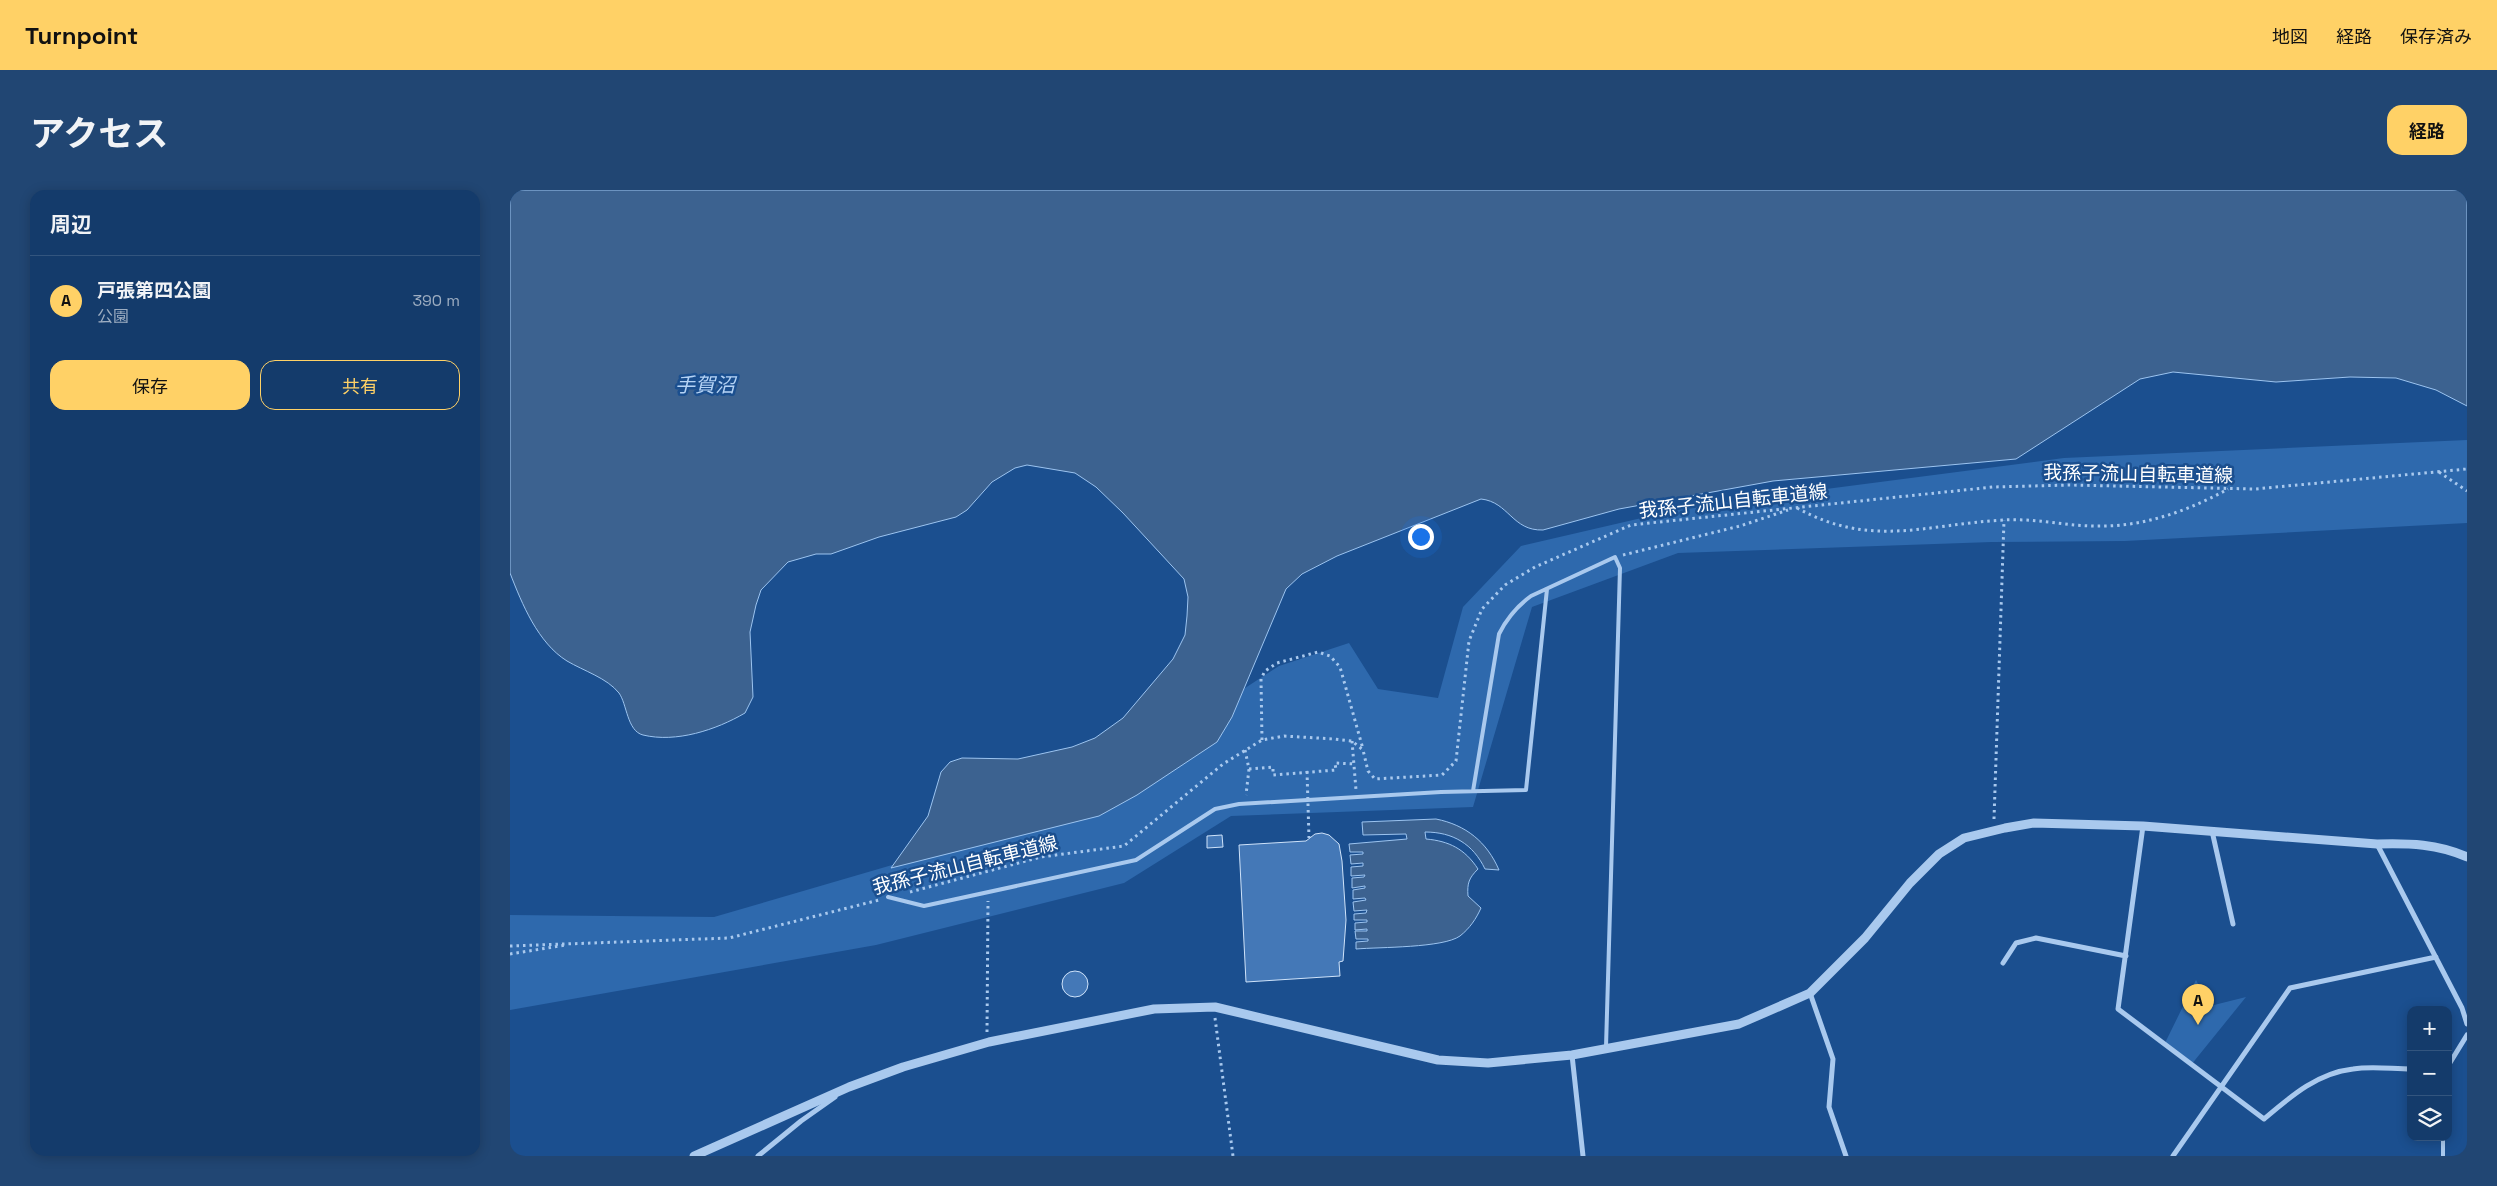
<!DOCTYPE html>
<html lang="ja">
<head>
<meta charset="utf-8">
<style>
	body { margin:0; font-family:"Space Grotesk","Noto Sans JP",sans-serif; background:#214673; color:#f1f3f6 }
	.controls { position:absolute; right:15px; bottom:15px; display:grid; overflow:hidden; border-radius:10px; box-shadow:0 2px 12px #0003 }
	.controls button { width:45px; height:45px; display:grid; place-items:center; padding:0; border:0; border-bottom:1px solid #33557e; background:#143b6b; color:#f1f3f6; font:25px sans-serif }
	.you { position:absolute; left:910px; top:346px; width:18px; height:18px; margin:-12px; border:4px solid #fff; border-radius:50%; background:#1a73e8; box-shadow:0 0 0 8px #1a73e833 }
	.badge { display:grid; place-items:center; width:32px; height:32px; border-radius:50%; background:#ffd166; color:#111; font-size:16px; font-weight:700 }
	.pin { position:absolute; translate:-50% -41px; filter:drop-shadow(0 1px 2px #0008) }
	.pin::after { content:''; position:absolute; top:26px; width:18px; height:15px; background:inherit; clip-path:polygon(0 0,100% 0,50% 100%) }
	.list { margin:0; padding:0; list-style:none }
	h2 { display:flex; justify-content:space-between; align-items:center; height:65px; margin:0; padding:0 20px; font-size:21px }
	h2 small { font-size:16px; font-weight:400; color:#9dadc1 }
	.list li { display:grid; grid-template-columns:32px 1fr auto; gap:15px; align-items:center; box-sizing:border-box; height:90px; padding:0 20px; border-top:1px solid #33557e }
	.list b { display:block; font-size:19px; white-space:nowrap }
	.list p { margin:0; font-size:16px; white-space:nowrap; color:#9dadc1 }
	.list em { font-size:16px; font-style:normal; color:#9dadc1 }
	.actions { display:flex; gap:10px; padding:15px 20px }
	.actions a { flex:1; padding:11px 0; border:1px solid #ffd166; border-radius:15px; text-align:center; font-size:18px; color:#ffd166 }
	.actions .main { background:#ffd166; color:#111 }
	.icon { flex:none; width:28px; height:28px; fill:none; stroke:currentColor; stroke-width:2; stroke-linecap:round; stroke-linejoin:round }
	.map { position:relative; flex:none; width:1957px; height:966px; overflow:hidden; border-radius:15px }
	header { display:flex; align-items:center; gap:30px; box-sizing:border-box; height:70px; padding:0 25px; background:#ffd166; color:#111 }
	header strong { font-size:24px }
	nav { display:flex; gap:28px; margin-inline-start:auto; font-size:18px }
	.intro { display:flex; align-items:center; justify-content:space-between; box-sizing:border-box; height:120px; padding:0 30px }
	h1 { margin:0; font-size:35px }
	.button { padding:12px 22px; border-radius:15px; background:#ffd166; color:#111; font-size:18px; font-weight:700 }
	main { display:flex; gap:30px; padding:0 30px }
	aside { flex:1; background:#143b6b; border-radius:15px; box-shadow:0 2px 12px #0003 }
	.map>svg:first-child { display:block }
</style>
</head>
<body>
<header>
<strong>Turnpoint</strong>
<nav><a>地図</a><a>経路</a><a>保存済み</a></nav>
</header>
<div class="intro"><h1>アクセス</h1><a class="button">経路</a></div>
<main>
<aside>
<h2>周辺<small></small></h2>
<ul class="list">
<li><span class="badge">A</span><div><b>戸張第四公園</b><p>公園</p></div><em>390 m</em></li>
</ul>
<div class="actions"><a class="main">保存</a><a>共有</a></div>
</aside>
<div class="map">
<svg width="1957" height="966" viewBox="0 0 1957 966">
	<rect width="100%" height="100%" fill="#1b4f8f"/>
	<path fill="#2e69ad" d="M 1957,250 L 1957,333 L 1615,351 L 1482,352 L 1168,363 L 1022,417 L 963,617 L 721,626 L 614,693 L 366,755 L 0,820 L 0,725 L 204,727 L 529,632 L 769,476 L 839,453 L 868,499 L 928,508 L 953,417 L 1011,356 L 1179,317 L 1554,268 Z
		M 1686,790 L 1700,816 L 1736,807 L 1681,875 L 1654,855 Z"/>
	<path fill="#3c6290" stroke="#9cc4f0" d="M 0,0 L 1957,0 L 1957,216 L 1926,200 L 1886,188 L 1840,187 L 1766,192 L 1663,182 L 1630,189 L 1506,269 L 1263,291 L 1109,319 L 1033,340 C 1002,341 999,312 971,309 L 827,366 L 792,384 L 776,399 L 722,527 L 707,552 L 627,605 L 589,626 L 381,678 L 418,626 L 431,582 L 440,572 L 452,568 L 508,569 L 562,557 L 585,548 L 613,528 L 663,469 L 675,445 L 677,426 L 678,407 L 674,389 L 613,323 L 586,297 L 565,283 L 517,275 L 505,278 L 482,292 L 457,320 L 446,327 L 369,347 L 321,364 L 306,364 L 278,372 L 251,400 L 246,415 L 240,442 L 243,507 L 235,523 C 206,540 166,553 133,545 C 117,541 117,514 109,503 C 97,488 74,481 57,471 C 28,453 12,414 0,383 Z
		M 926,629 C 956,635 977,652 989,680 L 975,679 C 963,654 943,642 915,642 L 916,649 C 939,651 955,659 968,679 C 959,688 957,693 958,706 L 971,718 C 966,729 960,738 950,746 C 933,758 870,757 846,759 L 846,752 L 858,751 L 858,749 L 846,749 L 845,741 L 857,741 L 857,739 L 845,740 L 845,733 L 857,732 L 857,730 L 844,730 L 844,724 L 856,723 L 857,720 L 844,721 L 843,712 L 856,710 L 855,708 L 843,709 L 843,700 L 855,698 L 855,696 L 842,698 L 842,688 L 854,687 L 855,685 L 841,686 L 841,677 L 853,676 L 853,673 L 841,674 L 840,665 L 853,664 L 853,662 L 840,662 L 839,654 L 897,649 L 896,644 L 853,645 L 852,632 Z"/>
	<path fill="#4478b7" stroke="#cfe3fa" d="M 812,643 L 819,645 L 829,654 L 832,671 L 836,730 L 833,771 L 829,772 L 830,786 L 736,792 L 729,655 L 796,651 L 805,644 Z
		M 712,645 L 713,657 L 697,658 L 697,646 Z
		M552 794a13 13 0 1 1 26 0a13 13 0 1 1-26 0Z"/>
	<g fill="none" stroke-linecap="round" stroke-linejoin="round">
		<path stroke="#a9c9ee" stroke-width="3" stroke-dasharray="2.5 4" stroke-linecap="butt" d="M 1929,282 L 1957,301
			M 1287,318 C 1362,359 1416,334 1494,330 C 1527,328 1560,337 1592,336 C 1636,336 1680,320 1718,299
			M 1113,365 L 1230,336 L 1278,320
			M 752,550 L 751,489 L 755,481 L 767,473 L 808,462 L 820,466 L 830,477 L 853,559
			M 842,551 L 846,600
			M 735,560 L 739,579 L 736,605
			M 739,579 L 763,577 L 763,585 L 826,580 L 825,573 L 845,574
			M 1484,629 L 1494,330
			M 400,702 L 531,667 L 614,656 L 713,574 L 752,550 L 774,546 L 824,549 L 842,551 L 853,560 L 858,581 L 865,589 L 932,585 L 946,571 L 959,451 L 972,419 L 995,395 L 1025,377 L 1121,335 L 1483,297 L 1560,295 L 1745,299 L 1957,279
			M 0,756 L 219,748 L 369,710
			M 0,764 L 56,755
			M 705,828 L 723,966
			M 477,842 L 478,711"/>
		<path stroke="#a9c9ee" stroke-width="4" d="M 963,601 L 989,444 C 997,428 1006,417 1021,406 L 1105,367 L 1110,378 L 1096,857
			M 378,707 L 414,716 L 626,670 L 705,619 L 729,614 L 931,602 L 1016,600 L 1037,399
			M 1933,966 L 1933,947"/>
		<path stroke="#a9c9ee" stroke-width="5" d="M 1633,636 L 1608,819 L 1754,929 C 1780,907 1807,883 1843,879 C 1862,876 1882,879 1901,879
			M 1702,641 L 1723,734
			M 1867,654 L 1952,818 L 1957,834
			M 1493,773 L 1506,753 L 1526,748 L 1616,766
			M 1300,803 L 1323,869 L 1319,917 L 1336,966
			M 1062,865 L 1073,966
			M 1938,876 L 1957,845
			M 248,966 L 291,931 L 325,907
			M 1663,966 L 1780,798 L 1926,767"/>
		<path stroke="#a9c9ee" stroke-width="9" d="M 184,966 L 339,897 L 393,877 L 479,852 L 644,819 L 705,817 L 928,870 L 978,873 L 1062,865 L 1229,834 L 1300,803 L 1355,748 L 1400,693 L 1429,664 L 1454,648 L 1495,638 L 1524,633 L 1633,636 L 1867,654 C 1899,653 1928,654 1957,667"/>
		<path stroke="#a9c9ee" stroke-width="3" stroke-dasharray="2.5 4" stroke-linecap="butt" d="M 797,581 L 799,648"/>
	</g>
	<g text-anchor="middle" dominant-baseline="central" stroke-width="5" stroke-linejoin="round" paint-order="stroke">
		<g font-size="19" fill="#fff" stroke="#1b4f8f">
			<text transform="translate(1628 284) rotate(1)">我孫子流山自転車道線</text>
			<text transform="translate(1223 311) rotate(-6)">我孫子流山自転車道線</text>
			<text transform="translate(455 675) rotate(-14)">我孫子流山自転車道線</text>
		</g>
		<g font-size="20" font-style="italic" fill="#b5d3f5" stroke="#1b4f8f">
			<text x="195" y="195">手賀沼</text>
		</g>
	</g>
</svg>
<div class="controls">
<button>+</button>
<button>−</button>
<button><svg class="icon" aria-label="layers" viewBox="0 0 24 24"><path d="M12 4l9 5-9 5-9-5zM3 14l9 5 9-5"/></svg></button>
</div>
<div class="you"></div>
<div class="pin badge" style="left:1688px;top:835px">A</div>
</div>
</main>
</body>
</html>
